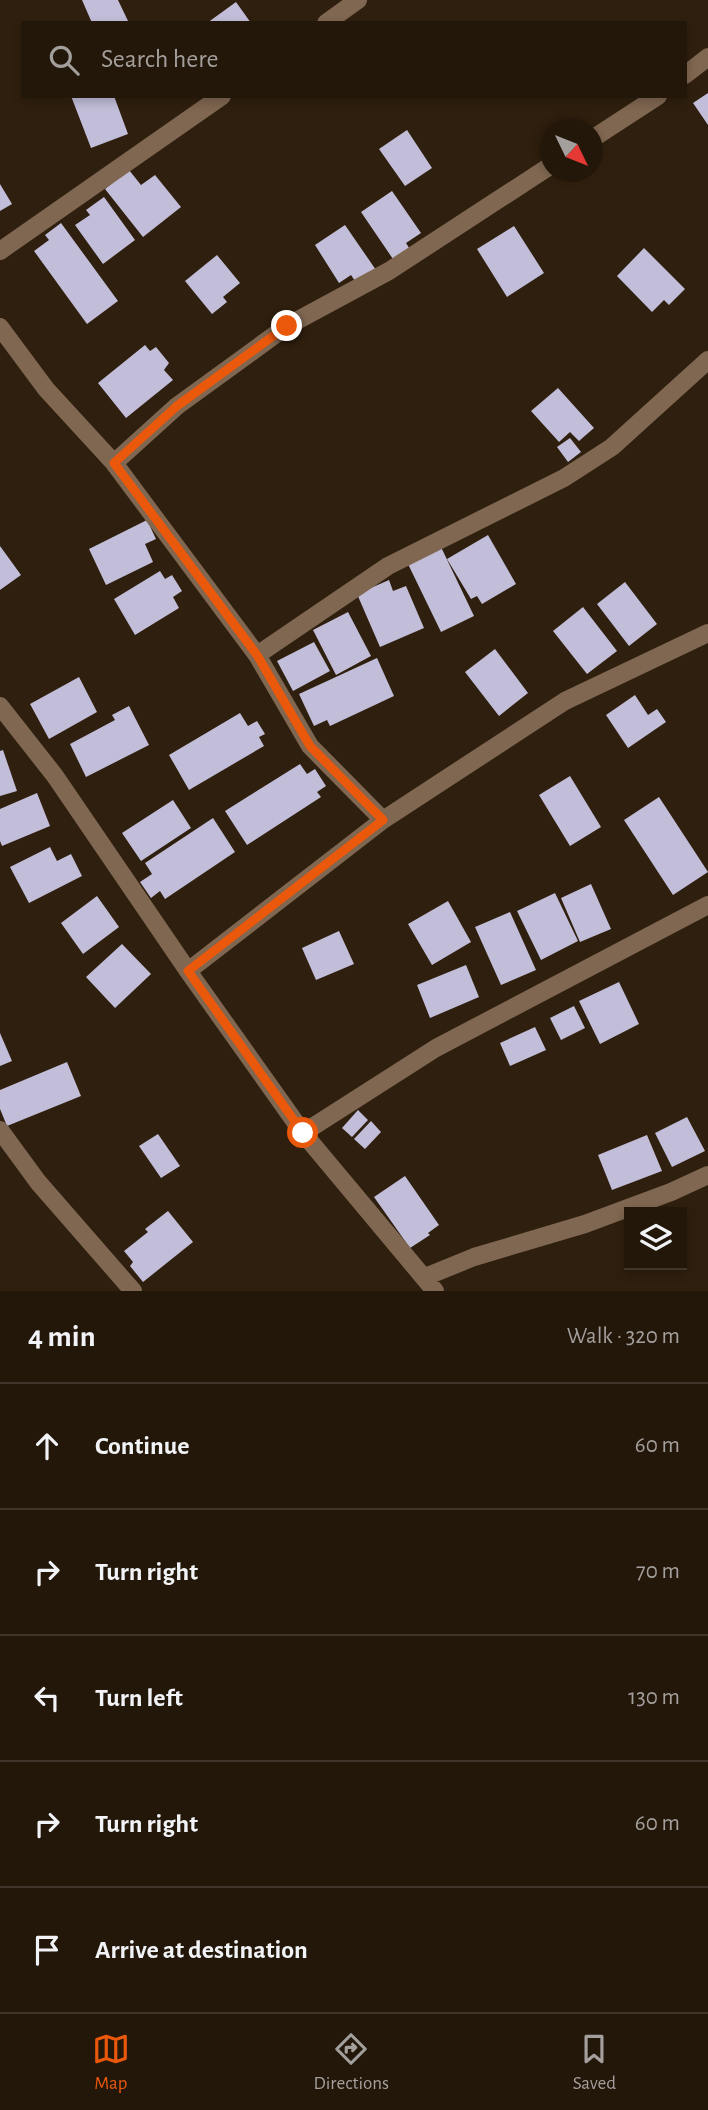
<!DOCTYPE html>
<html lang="en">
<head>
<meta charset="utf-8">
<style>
	body { margin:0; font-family:"Alegreya Sans",sans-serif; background:#2b2013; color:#f1f3f6 }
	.controls { position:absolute; right:21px; bottom:21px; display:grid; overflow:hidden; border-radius:0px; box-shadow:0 4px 10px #0003 }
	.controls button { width:63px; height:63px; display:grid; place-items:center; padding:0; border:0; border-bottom:2px solid #40362b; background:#23170a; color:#f1f3f6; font:35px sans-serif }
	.compass { position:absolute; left:540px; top:119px; width:63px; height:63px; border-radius:50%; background:#23170a; box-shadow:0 4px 10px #0003; rotate:133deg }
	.stop { position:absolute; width:21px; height:21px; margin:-16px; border:5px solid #ea580c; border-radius:50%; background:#fff }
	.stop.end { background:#ea580c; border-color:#fff; box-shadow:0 2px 7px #0008 }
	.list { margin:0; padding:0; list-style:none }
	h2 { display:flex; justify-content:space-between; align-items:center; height:91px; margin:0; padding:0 28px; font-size:30px }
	h2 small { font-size:23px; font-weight:400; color:#a39f9c }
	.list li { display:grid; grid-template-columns:46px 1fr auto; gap:21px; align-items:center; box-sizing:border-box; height:126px; padding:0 28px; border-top:2px solid #40362b }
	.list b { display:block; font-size:26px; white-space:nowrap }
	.list em { font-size:23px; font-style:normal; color:#a39f9c }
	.icon { flex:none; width:38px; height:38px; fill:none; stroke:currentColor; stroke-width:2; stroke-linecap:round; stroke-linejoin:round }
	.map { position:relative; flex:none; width:708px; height:1291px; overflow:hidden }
	.search { position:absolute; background:#23170a; box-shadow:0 4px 10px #0003; left:21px; right:21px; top:21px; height:77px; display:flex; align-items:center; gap:18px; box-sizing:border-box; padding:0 24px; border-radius:0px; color:#a39f9c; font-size:26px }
	.sheet { height:721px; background:#23170a }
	nav { display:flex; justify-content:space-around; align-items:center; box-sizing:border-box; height:98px; border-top:2px solid #40362b; background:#23170a; font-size:19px; color:#a39f9c }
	nav a { display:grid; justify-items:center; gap:4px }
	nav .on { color:#ea580c }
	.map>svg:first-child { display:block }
</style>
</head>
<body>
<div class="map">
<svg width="708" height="1291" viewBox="0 0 708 1291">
	<rect width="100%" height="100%" fill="#2f1f0e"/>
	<path fill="#c2bed9" d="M 82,0 L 118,0 L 129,23 L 92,23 Z
		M 236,2 L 251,23 L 207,23 Z
		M 708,93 L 708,125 L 693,103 Z
		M 71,96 L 114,96 L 128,134 L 91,148 Z
		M 407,130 L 432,168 L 405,186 L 379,149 Z
		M 129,170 L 141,185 L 155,175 L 181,207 L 143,237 L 105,189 Z
		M 0,184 L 12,204 L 0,211 Z
		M 392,191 L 421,233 L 406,243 L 411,251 L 395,262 L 361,212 Z
		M 104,197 L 135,240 L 103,264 L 75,225 L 90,215 L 86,210 Z
		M 61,223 L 118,301 L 87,324 L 34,251 L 49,240 L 45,235 Z
		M 345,225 L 376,270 L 357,284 L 351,275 L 339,283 L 315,245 Z
		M 514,226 L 544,273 L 507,297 L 477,249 Z
		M 644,248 L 685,289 L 669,305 L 664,300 L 652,312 L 617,276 Z
		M 217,255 L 240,283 L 223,297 L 227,302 L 212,314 L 185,281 Z
		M 145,345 L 150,351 L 156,347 L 169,363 L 164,370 L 173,380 L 126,418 L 98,383 Z
		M 558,388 L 594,428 L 579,441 L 570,432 L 559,442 L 531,411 Z
		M 570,438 L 581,452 L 568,462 L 557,447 Z
		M 147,520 L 156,539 L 145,544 L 153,562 L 106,585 L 89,549 Z
		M 488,535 L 516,584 L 482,604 L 477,596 L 471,599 L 447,559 Z
		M 0,546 L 21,575 L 0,590 Z
		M 441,547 L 474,616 L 441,632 L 408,564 Z
		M 160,571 L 165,579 L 172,575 L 182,591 L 173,597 L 179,608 L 135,635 L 114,599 Z
		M 389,580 L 393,591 L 406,586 L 424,628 L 380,647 L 357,594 Z
		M 625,582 L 657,624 L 629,646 L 597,604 Z
		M 583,607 L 617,651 L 587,674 L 553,631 Z
		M 348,612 L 371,656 L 336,675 L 313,630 Z
		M 314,642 L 330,671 L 293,691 L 277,661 Z
		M 495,649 L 528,693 L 499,716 L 465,672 Z
		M 377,658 L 394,696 L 330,726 L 327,720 L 314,726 L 299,694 Z
		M 79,677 L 97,712 L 49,739 L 30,704 Z
		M 635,695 L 648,715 L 657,709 L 666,722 L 628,748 L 606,715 Z
		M 129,706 L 149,745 L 86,777 L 70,744 L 115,720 L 112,715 Z
		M 240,713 L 248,726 L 257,721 L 265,734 L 259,737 L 264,746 L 189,790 L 169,755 Z
		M 3,750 L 17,791 L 0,796 L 0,751 Z
		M 300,764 L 307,774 L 315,769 L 326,786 L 317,792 L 321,797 L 247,845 L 225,811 Z
		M 570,776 L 601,827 L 570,846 L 539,795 Z
		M 37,793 L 50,826 L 2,846 L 0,841 L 0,809 Z
		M 659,797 L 708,872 L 673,895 L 624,820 Z
		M 173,800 L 191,828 L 141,861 L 122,833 Z
		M 213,818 L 235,852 L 165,899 L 160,891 L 151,898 L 140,882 L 152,874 L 145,863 Z
		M 50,847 L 57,861 L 71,854 L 82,876 L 29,903 L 10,867 Z
		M 591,884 L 611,929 L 580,942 L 561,898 Z
		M 555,893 L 578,941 L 541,960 L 517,911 Z
		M 97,896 L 119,927 L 83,954 L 61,923 Z
		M 448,901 L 471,942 L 432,965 L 408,924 Z
		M 510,912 L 536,970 L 501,985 L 475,927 Z
		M 339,931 L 354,964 L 316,980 L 302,948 Z
		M 122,944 L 151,974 L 115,1008 L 86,977 Z
		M 466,965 L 479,997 L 430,1018 L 417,985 Z
		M 619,982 L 639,1024 L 600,1044 L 579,1001 Z
		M 574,1006 L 585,1028 L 561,1040 L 550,1018 Z
		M 535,1027 L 546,1050 L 510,1066 L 500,1043 Z
		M 0,1033 L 12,1061 L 0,1066 Z
		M 67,1062 L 81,1096 L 7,1126 L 0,1109 L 0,1090 Z
		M 358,1110 L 368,1120 L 352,1137 L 342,1128 Z
		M 687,1117 L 705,1151 L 672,1167 L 655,1133 Z
		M 371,1121 L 381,1132 L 365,1149 L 354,1139 Z
		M 158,1134 L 180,1166 L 161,1178 L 139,1146 Z
		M 647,1135 L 662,1171 L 612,1190 L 598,1155 Z
		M 405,1176 L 439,1225 L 428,1233 L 430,1235 L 410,1248 L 374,1197 Z
		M 168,1211 L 193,1242 L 143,1282 L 130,1266 L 133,1262 L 124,1251 L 148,1232 L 145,1229 Z"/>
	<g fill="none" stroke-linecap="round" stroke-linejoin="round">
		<path stroke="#7f6751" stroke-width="18" d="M 326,23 L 358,0
			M 685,75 L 708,57
			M 592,139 L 658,96
			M 0,251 L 222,96
			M 0,327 L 46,389 L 114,463 L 257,655 L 310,746 L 383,820
			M 114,463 L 177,406 L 287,326 L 389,271 L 550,166
			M 257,655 L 388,566 L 564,478 L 612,447 L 708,360
			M 0,706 L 55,776 L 188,971 L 303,1133 L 435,1291
			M 188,971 L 383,820 L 565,701 L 708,633
			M 0,1130 L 38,1182 L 133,1291
			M 303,1133 L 436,1048 L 708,905
			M 425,1277 L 474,1257 L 585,1224 L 671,1192 L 708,1175"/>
	</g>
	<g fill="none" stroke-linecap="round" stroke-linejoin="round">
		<path stroke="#ea580c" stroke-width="9" d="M 287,326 L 177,406 L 114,463 L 257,655 L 310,746 L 383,820 L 188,971 L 303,1133"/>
	</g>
</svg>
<div class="controls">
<button><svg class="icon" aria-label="layers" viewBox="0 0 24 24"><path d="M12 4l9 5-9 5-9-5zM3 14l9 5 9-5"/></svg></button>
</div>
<svg class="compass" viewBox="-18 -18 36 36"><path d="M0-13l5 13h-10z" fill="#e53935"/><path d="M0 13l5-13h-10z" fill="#a39f9c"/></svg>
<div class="stop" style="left:303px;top:1133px"></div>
<div class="stop end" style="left:287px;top:326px"></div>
<div class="search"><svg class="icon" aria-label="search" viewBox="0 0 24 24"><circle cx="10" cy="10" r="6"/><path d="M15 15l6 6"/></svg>Search here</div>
</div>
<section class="sheet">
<h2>4 min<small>Walk · 320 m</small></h2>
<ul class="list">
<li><svg class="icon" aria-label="ahead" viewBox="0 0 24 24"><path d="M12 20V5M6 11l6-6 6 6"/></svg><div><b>Continue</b></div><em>60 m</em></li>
<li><svg class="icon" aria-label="right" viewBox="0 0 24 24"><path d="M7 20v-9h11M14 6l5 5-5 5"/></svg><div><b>Turn right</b></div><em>70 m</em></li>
<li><svg class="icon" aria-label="left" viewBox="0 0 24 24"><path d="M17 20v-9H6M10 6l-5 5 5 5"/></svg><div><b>Turn left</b></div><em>130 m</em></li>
<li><svg class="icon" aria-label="right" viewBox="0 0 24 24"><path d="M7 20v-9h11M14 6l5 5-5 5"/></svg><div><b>Turn right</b></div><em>60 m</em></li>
<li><svg class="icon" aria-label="arrive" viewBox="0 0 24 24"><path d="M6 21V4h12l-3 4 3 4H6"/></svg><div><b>Arrive at destination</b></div></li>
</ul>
</section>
<nav>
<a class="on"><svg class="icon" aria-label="map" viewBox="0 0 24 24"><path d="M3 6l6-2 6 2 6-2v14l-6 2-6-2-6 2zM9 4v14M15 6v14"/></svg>Map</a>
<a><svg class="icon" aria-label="directions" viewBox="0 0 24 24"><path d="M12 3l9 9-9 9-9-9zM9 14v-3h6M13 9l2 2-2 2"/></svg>Directions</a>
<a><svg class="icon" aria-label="saved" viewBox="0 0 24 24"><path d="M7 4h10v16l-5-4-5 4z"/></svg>Saved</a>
</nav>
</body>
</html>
